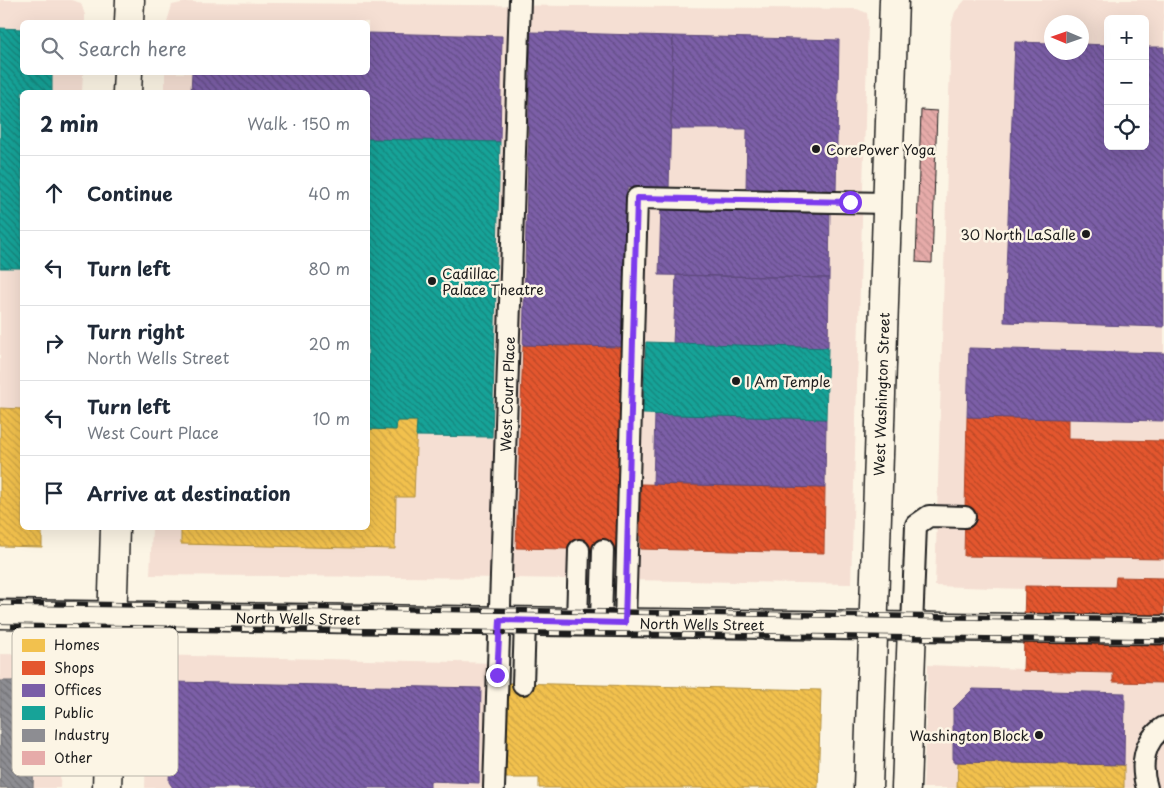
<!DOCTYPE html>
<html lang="en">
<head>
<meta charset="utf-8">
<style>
	body { margin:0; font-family:"Playpen Sans",sans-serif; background:#f2f2f3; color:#1f2937 }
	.controls { position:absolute; right:15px; top:15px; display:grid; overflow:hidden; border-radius:8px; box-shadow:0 5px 20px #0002 }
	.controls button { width:45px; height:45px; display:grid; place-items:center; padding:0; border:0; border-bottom:1px solid #e0e1e3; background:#fff; color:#1f2937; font:25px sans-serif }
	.compass { position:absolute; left:1044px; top:15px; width:45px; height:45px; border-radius:50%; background:#fff; box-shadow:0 5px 20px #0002; rotate:272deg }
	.stop { position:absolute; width:15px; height:15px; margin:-11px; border:4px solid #7c3aed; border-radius:50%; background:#fff }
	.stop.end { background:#7c3aed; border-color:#fff; box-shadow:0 1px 5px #0008 }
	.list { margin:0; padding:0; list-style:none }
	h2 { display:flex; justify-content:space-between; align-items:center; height:65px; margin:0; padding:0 20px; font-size:21px }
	h2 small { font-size:16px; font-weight:400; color:#747a83 }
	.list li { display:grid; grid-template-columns:32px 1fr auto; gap:15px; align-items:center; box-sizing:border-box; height:75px; padding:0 20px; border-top:1px solid #e0e1e3 }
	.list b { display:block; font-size:19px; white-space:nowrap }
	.list p { margin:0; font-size:16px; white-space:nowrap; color:#747a83 }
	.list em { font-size:16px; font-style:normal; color:#747a83 }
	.icon { flex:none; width:28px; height:28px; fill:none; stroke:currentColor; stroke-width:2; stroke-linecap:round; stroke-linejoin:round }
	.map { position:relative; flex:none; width:1164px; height:788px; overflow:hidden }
	.search { position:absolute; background:#fff; box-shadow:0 5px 20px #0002; left:20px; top:20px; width:350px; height:55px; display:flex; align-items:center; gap:12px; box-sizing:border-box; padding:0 18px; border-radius:8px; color:#747a83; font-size:19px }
	.panel { position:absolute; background:#fff; box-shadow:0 5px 20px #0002; left:20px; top:90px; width:350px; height:440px; border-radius:8px }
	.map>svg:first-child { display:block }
</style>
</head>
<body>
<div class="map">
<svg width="1164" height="788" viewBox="0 0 1164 788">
	<defs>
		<pattern id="homes-back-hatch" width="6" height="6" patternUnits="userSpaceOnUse" patternTransform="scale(1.25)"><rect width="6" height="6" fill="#f2c14e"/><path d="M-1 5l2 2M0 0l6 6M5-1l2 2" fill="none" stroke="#cfa544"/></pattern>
		<pattern id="shops-back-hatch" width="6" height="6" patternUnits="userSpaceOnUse" patternTransform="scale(1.25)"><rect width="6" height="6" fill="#e4572e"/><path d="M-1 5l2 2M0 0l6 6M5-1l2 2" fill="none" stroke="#b84726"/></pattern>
		<pattern id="offices-back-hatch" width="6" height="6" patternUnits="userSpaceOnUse" patternTransform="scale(1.25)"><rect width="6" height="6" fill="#7b5ea7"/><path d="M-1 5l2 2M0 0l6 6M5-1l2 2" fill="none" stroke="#644d87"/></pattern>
		<pattern id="public-back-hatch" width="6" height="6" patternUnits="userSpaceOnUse" patternTransform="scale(1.25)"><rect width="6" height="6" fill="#17a398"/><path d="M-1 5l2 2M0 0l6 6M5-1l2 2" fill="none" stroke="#14847b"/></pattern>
		<pattern id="industry-back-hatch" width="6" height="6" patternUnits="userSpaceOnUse" patternTransform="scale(1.25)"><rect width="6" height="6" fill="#8d8d92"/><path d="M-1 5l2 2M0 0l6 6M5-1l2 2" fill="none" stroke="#727276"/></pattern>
		<pattern id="building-back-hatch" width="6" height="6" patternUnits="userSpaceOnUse" patternTransform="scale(1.25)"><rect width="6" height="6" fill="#e6aba9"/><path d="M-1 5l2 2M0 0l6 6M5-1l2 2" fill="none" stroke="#c59391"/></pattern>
	</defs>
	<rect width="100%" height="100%" fill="#fcf5e5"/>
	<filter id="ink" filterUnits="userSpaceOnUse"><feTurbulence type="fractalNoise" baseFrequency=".02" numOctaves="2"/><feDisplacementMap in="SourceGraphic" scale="10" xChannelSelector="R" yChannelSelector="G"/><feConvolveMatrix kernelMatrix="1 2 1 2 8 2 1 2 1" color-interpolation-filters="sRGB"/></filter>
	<g filter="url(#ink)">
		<path fill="#f5dfd3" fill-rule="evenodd" d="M 0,0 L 71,0 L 81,3 L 85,15 L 85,22 L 22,22 L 22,72 L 83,73 L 82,92 L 22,92 L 22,409 L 0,408 Z
			M 965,0 L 1164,0 L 1164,578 L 1116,577 L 1115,587 L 1025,586 L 1025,589 L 935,586 L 951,26 L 955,12 ZM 1108,19 L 1145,19 L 1145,146 L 1108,146 ZM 1052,22 L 1082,22 L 1082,52 L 1052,52 Z
			M 186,2 L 857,9 L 867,13 L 868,23 L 851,584 L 513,578 L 150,575 L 152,528 L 368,528 L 368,92 L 165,92 L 165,73 L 368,72 L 368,22 L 167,22 L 172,5 Z
			M 0,654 L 64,655 L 60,788 L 0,788 Z
			M 149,655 L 499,663 L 497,788 L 145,788 Z
			M 928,665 L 1023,669 L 1023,671 L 1113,673 L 1164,683 L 1164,788 L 923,788 Z"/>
		<path fill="url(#homes-back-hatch)" stroke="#b2903f" d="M 0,408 L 22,409 L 22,528 L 42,528 L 42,547 L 0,546 Z
			M 397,421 L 417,421 L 414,497 L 396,497 L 395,549 L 181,544 L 181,528 L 368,528 L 368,429 L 396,430 Z
			M 509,683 L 821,690 L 818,788 L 539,788 L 539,778 L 506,778 Z
			M 958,762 L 1124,765 L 1124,788 L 957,788 Z"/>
		<path fill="url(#shops-back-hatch)" stroke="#a84529" d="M 523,345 L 624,347 L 618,550 L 516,548 Z
			M 967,417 L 1068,419 L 1068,439 L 1164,441 L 1164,559 L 964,556 Z
			M 641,484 L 825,488 L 824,553 L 640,549 Z
			M 1116,577 L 1164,578 L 1164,623 L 1024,621 L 1025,586 L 1115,587 Z
			M 1164,637 L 1164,683 L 1113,682 L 1113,673 L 1023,671 L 1024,639 Z"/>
		<path fill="url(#offices-back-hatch)" stroke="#5e4a7d" d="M 531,32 L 673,36 L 669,189 L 627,188 L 624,347 L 523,345 Z
			M 368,33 L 502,36 L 500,142 L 368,139 L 368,92 L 191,92 L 192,72 L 368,72 Z
			M 673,36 L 839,40 L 836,193 L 746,191 L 747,129 L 671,129 Z
			M 1015,42 L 1052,43 L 1052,52 L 1082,52 L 1082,44 L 1108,45 L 1108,146 L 1145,146 L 1145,47 L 1164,47 L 1164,327 L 1004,322 Z
			M 661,206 L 830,209 L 829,278 L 659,275 Z
			M 676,275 L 829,278 L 828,348 L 673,344 Z
			M 969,348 L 1164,353 L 1164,421 L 967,417 Z
			M 655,414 L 826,419 L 825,488 L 653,484 Z
			M 172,682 L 481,688 L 479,783 L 430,781 L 430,788 L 173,788 L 169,782 Z
			M 973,689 L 1125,693 L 1124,765 L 953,762 L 953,709 Z"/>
		<path fill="url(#public-back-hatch)" stroke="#187a73" d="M 0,28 L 22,29 L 22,72 L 52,72 L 52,92 L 22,92 L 22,268 L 0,268 Z
			M 368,139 L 500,142 L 492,437 L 416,436 L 417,421 L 397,421 L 396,430 L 368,429 Z
			M 646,342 L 828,348 L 826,419 L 643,414 Z"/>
		<path fill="url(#industry-back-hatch)" stroke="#6b6b6f" d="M 0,681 L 36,681 L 33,788 L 0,788 Z"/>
		<path fill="url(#building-back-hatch)" stroke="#1c1c1c" d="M 921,110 L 937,111 L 932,263 L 916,262 Z"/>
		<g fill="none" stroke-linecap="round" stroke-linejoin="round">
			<g stroke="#1c1c1c" stroke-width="24">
				<g id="lane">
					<path d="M 577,622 L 579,550"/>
					<path d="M 601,622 L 603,550"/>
					<path d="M 625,623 L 637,198 L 887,203"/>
					<path d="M 912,627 L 916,525 L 929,516 L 965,517"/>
					<path d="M 523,684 L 525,621"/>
					<path id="s1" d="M 494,788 L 520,0"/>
					<path d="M 1147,788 C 1140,766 1143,741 1164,727"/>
				</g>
			</g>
			<g stroke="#1c1c1c" stroke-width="31">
				<g id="secondary">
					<path d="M 129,22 L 130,0"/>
					<path d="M 127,92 L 128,72"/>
					<path id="s2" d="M 0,614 L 1164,630"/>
					<path d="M 107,788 L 115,528"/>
					<path id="s3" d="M 868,788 L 894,0"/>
					<path d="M 906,788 L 912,627"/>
				</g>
			</g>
			<use href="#lane" stroke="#fcf5e5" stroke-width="20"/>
			<use href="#secondary" stroke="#fcf5e5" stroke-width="28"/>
			<g stroke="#1c1c1c" stroke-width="5.5">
				<path id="rail" d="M 0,603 L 1164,620
					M 0,626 L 1164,641"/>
			</g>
			<use href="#rail" stroke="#fcf5e5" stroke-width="4" stroke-dasharray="11" stroke-linecap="butt"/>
		</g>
	</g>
	<g fill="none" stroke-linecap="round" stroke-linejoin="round" filter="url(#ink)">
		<path stroke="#7c3aed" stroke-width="6" d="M 497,675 L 500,620 L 625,623 L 637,198 L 850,202"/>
	</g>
	<g fill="#1c1c1c" stroke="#fcf5e5" stroke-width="2">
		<circle cx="816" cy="149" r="5"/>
		<circle cx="1086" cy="234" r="5"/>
		<circle cx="432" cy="281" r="5"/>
		<circle cx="736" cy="381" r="5"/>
		<circle cx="1039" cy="735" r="5"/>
	</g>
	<g text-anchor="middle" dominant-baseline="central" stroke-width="5" stroke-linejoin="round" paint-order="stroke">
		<g font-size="14" fill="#1c1c1c" stroke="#fcf5e5" text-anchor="start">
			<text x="826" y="149">CorePower Yoga</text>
			<text x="1076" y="234" text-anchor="end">30 North LaSalle</text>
			<text x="442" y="273">Cadillac<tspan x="442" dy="16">Palace Theatre</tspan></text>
			<text x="746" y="381">I Am Temple</text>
			<text x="1029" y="735" text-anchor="end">Washington Block</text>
		</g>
		<g font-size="14" fill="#1c1c1c" stroke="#fcf5e5">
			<text stroke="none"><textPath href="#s1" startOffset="394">West Court Place</textPath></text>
			<text stroke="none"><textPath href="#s3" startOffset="394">West Washington Street</textPath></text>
			<text stroke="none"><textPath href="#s2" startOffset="298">North Wells Street</textPath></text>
			<text stroke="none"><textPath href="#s2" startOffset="702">North Wells Street</textPath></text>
		</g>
	</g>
	<rect x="12" y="628" width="166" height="148" rx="8" fill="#fcf5e5" stroke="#b9b4a9" stroke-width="1"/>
	<rect x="22" y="639" width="23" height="13" fill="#f2c14e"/>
	<rect x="22" y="661" width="23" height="14" fill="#e4572e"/>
	<rect x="22" y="684" width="23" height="13" fill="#7b5ea7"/>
	<rect x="22" y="706" width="23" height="14" fill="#17a398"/>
	<rect x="22" y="729" width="23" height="13" fill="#8d8d92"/>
	<rect x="22" y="751" width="23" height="14" fill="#e6aba9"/>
	<g font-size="14" fill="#1c1c1c">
		<text x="54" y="650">Homes</text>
		<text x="54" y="673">Shops</text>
		<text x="54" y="695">Offices</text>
		<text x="54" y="718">Public</text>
		<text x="54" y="740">Industry</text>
		<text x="54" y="763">Other</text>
	</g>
</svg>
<div class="controls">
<button>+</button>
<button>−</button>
<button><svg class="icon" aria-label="locate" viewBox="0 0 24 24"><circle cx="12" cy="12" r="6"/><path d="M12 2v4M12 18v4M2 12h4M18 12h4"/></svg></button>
</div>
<svg class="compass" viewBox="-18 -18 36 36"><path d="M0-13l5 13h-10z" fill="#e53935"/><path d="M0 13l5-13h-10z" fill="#747a83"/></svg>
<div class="stop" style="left:850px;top:202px"></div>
<div class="stop end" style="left:497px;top:675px"></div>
<div class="search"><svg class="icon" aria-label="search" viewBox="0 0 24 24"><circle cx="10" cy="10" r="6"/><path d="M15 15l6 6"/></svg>Search here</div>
<section class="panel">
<h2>2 min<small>Walk · 150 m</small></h2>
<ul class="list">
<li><svg class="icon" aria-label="ahead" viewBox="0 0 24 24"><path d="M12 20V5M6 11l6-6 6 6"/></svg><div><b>Continue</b></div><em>40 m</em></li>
<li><svg class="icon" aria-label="left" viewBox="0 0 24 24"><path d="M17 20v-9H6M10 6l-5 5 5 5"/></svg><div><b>Turn left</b></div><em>80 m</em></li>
<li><svg class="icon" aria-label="right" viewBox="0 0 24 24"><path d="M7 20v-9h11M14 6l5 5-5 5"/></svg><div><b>Turn right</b><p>North Wells Street</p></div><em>20 m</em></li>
<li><svg class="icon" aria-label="left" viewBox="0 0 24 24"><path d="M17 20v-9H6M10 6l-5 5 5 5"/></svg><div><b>Turn left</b><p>West Court Place</p></div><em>10 m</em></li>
<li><svg class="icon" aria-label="arrive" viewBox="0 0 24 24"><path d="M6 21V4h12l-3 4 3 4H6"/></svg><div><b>Arrive at destination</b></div></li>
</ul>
</section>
</div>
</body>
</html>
